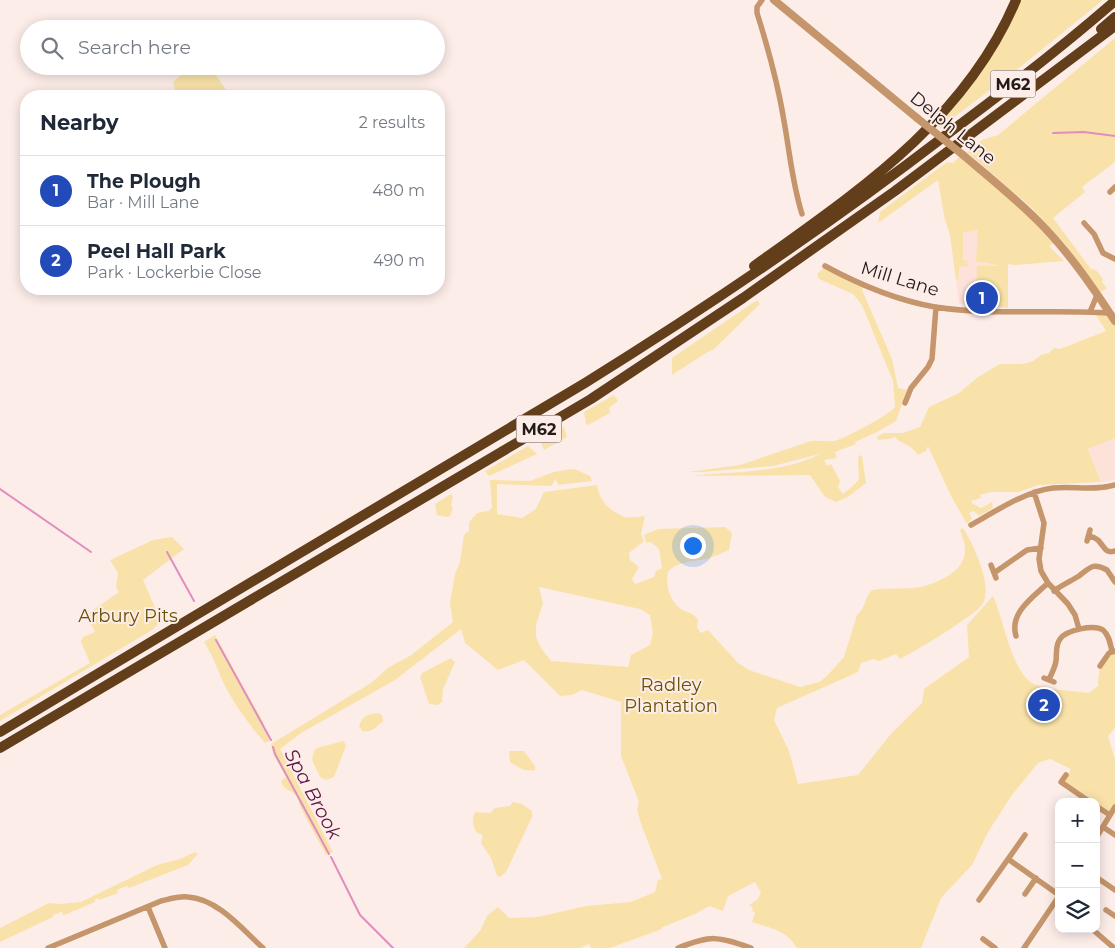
<!DOCTYPE html>
<html lang="en">
<head>
<meta charset="utf-8">
<style>
	body { margin:0; font-family:Montserrat,sans-serif; background:#f6f6f7; color:#1f2937 }
	.controls { position:absolute; right:15px; bottom:15px; display:grid; overflow:hidden; border-radius:10px; box-shadow:0 2px 12px #0003 }
	.controls button { width:45px; height:45px; display:grid; place-items:center; padding:0; border:0; border-bottom:1px solid #e0e1e3; background:#fff; color:#1f2937; font:25px sans-serif }
	.you { position:absolute; left:692px; top:545px; width:18px; height:18px; margin:-12px; border:4px solid #fff; border-radius:50%; background:#1a73e8; box-shadow:0 0 0 8px #1a73e833 }
	.badge { display:grid; place-items:center; width:32px; height:32px; border-radius:50%; background:#224ab8; color:#fff; font-size:16px; font-weight:700 }
	.pin { position:absolute; translate:-50% -50%; border:2px solid #fff; box-shadow:0 1px 5px #0006 }
	.list { margin:0; padding:0; list-style:none }
	h2 { display:flex; justify-content:space-between; align-items:center; height:65px; margin:0; padding:0 20px; font-size:21px }
	h2 small { font-size:16px; font-weight:400; color:#747a83 }
	.list li { display:grid; grid-template-columns:32px 1fr auto; gap:15px; align-items:center; box-sizing:border-box; height:70px; padding:0 20px; border-top:1px solid #e0e1e3 }
	.list b { display:block; font-size:19px; white-space:nowrap }
	.list p { margin:0; font-size:16px; white-space:nowrap; color:#747a83 }
	.list em { font-size:16px; font-style:normal; color:#747a83 }
	.icon { flex:none; width:28px; height:28px; fill:none; stroke:currentColor; stroke-width:2; stroke-linecap:round; stroke-linejoin:round }
	.map { position:relative; flex:none; width:1115px; height:948px; overflow:hidden }
	.search { position:absolute; background:#fff; box-shadow:0 2px 12px #0003; left:20px; top:20px; width:425px; height:55px; display:flex; align-items:center; gap:12px; box-sizing:border-box; padding:0 18px; border-radius:28px; color:#747a83; font-size:19px }
	.panel { position:absolute; background:#fff; box-shadow:0 2px 12px #0003; left:20px; top:90px; width:425px; height:205px; border-radius:20px }
	.map>svg:first-child { display:block }
</style>
</head>
<body>
<div class="map">
<svg width="1115" height="948" viewBox="0 0 1115 948">
	<rect width="100%" height="100%" fill="#fdede9"/>
	<path fill="#fde2da" d="M 979,230 L 986,264 L 1001,265 L 1001,267 L 998,307 L 959,304 L 956,280 L 958,279 L 960,266 L 967,267 L 963,261 L 963,231 Z
		M 1115,438 L 1115,480 L 1101,482 L 1088,448 Z"/>
	<path fill="#f9e2a9" fill-rule="evenodd" d="M 1018,0 L 1103,0 L 1024,64 L 940,128 L 935,124 Z
		M 1115,38 L 1115,162 L 1082,187 L 1085,192 L 1053,218 L 1091,269 L 1096,270 L 1103,279 L 1102,282 L 1107,288 L 1101,292 L 1065,244 L 1032,208 L 967,152 L 982,140 L 998,135 Z
		M 184,66 L 210,66 L 230,96 L 238,96 L 168,96 L 175,89 L 173,82 L 187,70 Z
		M 960,156 L 1021,206 L 1054,243 L 1049,246 L 1064,261 L 1015,265 L 1008,264 L 1008,308 L 998,307 L 1000,291 L 976,290 L 977,266 L 1001,266 L 976,261 L 978,230 L 963,232 L 963,260 L 968,261 L 967,267 L 960,266 L 958,280 L 956,280 L 950,235 L 944,216 L 938,180 L 878,223 L 880,212 L 947,162 L 953,163 Z
		M 825,267 L 864,286 L 862,290 L 892,359 L 898,388 L 907,390 L 896,421 L 877,432 L 855,442 L 856,444 L 835,452 L 837,458 L 824,460 L 827,466 L 831,464 L 840,481 L 838,487 L 843,494 L 855,484 L 859,479 L 858,458 L 860,455 L 862,456 L 866,483 L 848,497 L 836,502 L 825,497 L 810,475 L 691,476 C 734,471 781,474 820,454 L 773,466 L 702,472 L 688,472 L 740,465 L 811,441 C 819,440 826,442 834,441 C 844,439 889,415 895,407 L 893,381 L 862,305 L 853,294 L 819,279 L 817,274 Z
		M 757,300 L 760,304 L 714,349 L 706,353 L 672,375 L 672,358 Z
		M 1101,309 L 1106,311 L 1115,324 L 1115,438 L 1088,449 L 1101,482 L 1038,485 L 1019,492 L 991,492 L 980,495 L 981,498 L 971,501 L 973,504 L 981,508 L 992,502 L 993,508 L 979,516 L 974,511 L 969,513 L 972,518 L 967,524 L 951,496 L 928,446 L 926,451 L 918,455 C 909,442 903,446 895,437 L 889,439 L 878,440 L 877,437 L 884,433 L 903,433 L 920,427 L 929,407 L 959,393 L 978,377 L 1000,364 L 1023,364 L 1033,361 L 1041,355 L 1049,353 L 1054,348 L 1060,349 L 1106,331 L 1096,315 Z
		M 614,395 L 618,401 L 609,408 L 610,413 L 588,425 L 586,424 L 584,412 Z
		M 564,427 L 567,437 L 544,450 L 540,440 Z
		M 528,446 L 537,454 L 489,476 L 485,471 Z
		M 571,469 L 577,470 L 590,476 L 592,481 L 558,485 L 556,479 L 551,486 L 497,484 L 497,514 L 522,518 L 536,509 L 544,492 L 597,485 C 599,500 610,512 625,517 C 631,518 639,517 645,516 L 641,534 L 644,541 L 629,553 L 630,560 L 639,567 L 632,579 L 635,584 L 654,577 L 656,571 L 662,568 L 659,549 L 651,542 L 646,543 L 644,535 L 658,529 L 725,527 L 732,533 L 729,550 C 721,553 714,557 706,559 C 692,562 678,561 668,572 C 665,584 670,602 681,609 C 688,613 694,613 698,620 L 697,628 L 701,633 L 708,630 L 738,663 L 749,670 L 800,687 L 819,682 L 826,677 L 844,657 L 857,615 C 866,608 864,598 872,590 C 888,587 905,590 920,587 C 938,583 966,571 965,549 C 965,543 962,536 960,530 L 963,528 C 973,543 993,586 983,603 C 978,611 969,616 962,621 C 942,635 922,647 900,659 L 896,654 L 879,661 L 873,659 L 861,663 L 858,672 L 777,708 L 774,720 L 789,751 L 798,784 L 858,775 L 890,735 L 922,703 L 924,689 L 969,657 L 967,625 L 993,596 C 1004,620 1011,669 1032,683 C 1043,690 1076,691 1089,693 L 1098,686 C 1099,669 1100,660 1115,651 L 1115,728 L 1108,736 L 1115,759 L 1115,807 L 1112,812 L 1107,810 L 1064,781 L 1071,769 L 1050,759 L 1038,763 L 1012,795 L 988,832 L 972,865 L 941,898 L 921,948 L 797,948 C 785,929 771,929 752,922 L 755,912 L 752,911 L 753,908 L 749,905 L 757,900 L 761,893 L 755,882 L 728,896 L 723,911 L 709,906 L 697,913 L 661,928 L 662,929 L 610,948 L 591,948 L 589,944 L 580,948 L 464,948 L 480,931 L 487,916 L 498,907 L 509,918 L 538,917 L 586,906 L 631,902 L 655,892 L 658,880 L 662,879 L 640,821 L 637,809 L 639,802 L 621,756 L 621,702 L 582,690 L 572,695 L 560,696 L 524,660 L 498,670 L 465,643 L 461,629 L 395,680 L 301,733 L 280,749 L 333,852 L 326,855 C 318,840 309,824 301,808 C 299,805 299,800 297,797 C 292,789 283,791 281,781 L 286,777 L 273,754 L 271,744 L 371,683 L 389,667 L 410,656 L 453,622 L 450,603 L 455,574 L 460,562 L 464,535 L 469,531 L 469,522 L 477,513 L 488,511 L 492,508 L 490,480 L 530,481 L 554,472 ZM 539,587 L 640,609 L 650,615 L 653,634 L 650,645 L 631,655 L 628,667 L 551,661 L 541,648 L 536,637 L 536,625 L 543,603 Z
		M 451,494 L 453,497 L 451,505 L 453,508 L 450,516 L 447,517 L 437,515 L 435,504 Z
		M 172,537 L 184,549 L 143,580 L 161,621 L 152,630 L 0,721 L 0,715 L 90,663 L 81,642 L 83,637 L 95,632 L 91,624 L 89,613 L 119,592 L 116,587 L 118,573 L 110,560 L 153,540 Z
		M 215,635 L 264,724 L 262,725 L 271,740 L 265,743 C 250,726 237,708 226,688 C 218,672 214,657 204,642 Z
		M 451,658 L 455,662 L 443,689 L 442,702 L 438,705 L 429,704 L 420,677 L 422,673 Z
		M 379,713 L 382,715 L 383,721 C 376,727 372,733 362,731 L 359,726 C 363,715 368,714 379,713 Z
		M 344,741 L 346,746 L 334,777 L 326,780 L 320,777 L 312,760 L 314,750 L 320,747 Z
		M 509,751 L 524,751 L 535,766 L 535,770 C 525,772 519,768 510,762 Z
		M 513,802 L 522,804 L 532,811 L 532,817 L 506,872 L 500,877 L 497,876 L 491,858 L 481,843 L 483,836 L 481,834 L 477,833 C 472,826 472,820 475,812 L 490,813 L 495,808 L 510,806 Z
		M 195,852 L 198,854 L 188,865 L 129,888 L 127,886 L 117,890 L 118,893 L 99,900 L 98,898 L 94,900 L 95,902 L 67,914 L 63,915 L 62,912 L 53,915 L 53,917 L 0,942 L 0,928 L 49,903 L 59,904 L 81,902 L 157,865 L 180,859 Z"/>
	<g fill="none" stroke-linecap="round" stroke-linejoin="round">
		<path stroke="#e08dbf" stroke-width="2" d="M 1053,133 L 1084,132 L 1115,136
			M 0,489 L 91,552
			M 167,552 L 194,601
			M 216,640 L 271,740
			M 273,747 L 275,754 L 329,854
			M 331,857 L 360,915 L 393,948"/>
		<path stroke="#c5956c" stroke-width="5.5" d="M 762,0 L 757,7 L 757,13 C 768,48 778,84 784,121 C 790,154 792,182 802,214
			M 1110,192 L 1115,187
			M 1084,223 L 1094,234 L 1103,253 L 1115,259
			M 825,266 C 860,285 895,300 935,307 C 992,316 1051,309 1109,313
			M 1090,312 L 1097,295
			M 905,403 L 911,388 L 928,367 L 932,359 L 936,307
			M 1034,492 L 1044,523 L 1039,559 L 1041,571 L 1048,583 L 1068,604 L 1075,615 L 1079,629
			M 971,525 C 994,512 1026,491 1053,488 C 1074,486 1094,491 1115,485
			M 1090,536 C 1093,537 1095,538 1098,540 C 1104,546 1105,554 1115,551
			M 1087,541 L 1090,530
			M 991,565 L 996,578
			M 994,573 L 1027,550 L 1041,548
			M 1054,591 C 1062,585 1071,581 1079,576 C 1090,568 1092,562 1107,570 L 1115,582
			M 1016,636 C 1009,613 1033,597 1048,583
			M 1100,666 L 1109,653 L 1115,651
			M 1044,678 L 1054,682
			M 1049,680 C 1051,674 1055,668 1056,661 C 1057,654 1055,646 1060,639 C 1066,630 1094,624 1103,630 C 1109,635 1110,643 1112,651
			M 1066,775 L 1061,782 L 1090,802
			M 1096,806 L 1110,815
			M 1103,827 L 1115,835
			M 1096,838 L 1115,807
			M 1008,859 L 1059,895
			M 1096,877 L 1115,890
			M 1025,894 L 1036,878
			M 979,900 L 1025,835
			M 148,907 L 165,948
			M 1106,910 L 1115,916
			M 1092,929 L 1114,948
			M 983,939 L 995,948
			M 48,948 L 161,901 C 170,899 178,896 188,897 C 218,899 242,929 263,948
			M 678,948 C 711,935 717,936 751,948
			M 1024,948 L 1059,896"/>
		<path stroke="#c5956c" stroke-width="8" d="M 774,0 L 917,118
			M 963,155 C 988,176 1014,197 1038,221 C 1068,251 1092,286 1115,321"/>
		<path stroke="#623e1a" stroke-width="10" d="M 1101,29 L 1115,17
			M 754,266 C 857,192 965,121 1016,0
			M 0,732 L 585,383 C 709,306 830,224 946,135 C 1004,92 1061,48 1115,1
			M 0,748 L 591,399 L 743,298 L 895,191 L 1115,26"/>
		<path stroke="#c5956c" stroke-width="8" d="M 917,118 L 963,155"/>
	</g>
	<g text-anchor="middle" dominant-baseline="central" stroke-width="4" stroke-linejoin="round" paint-order="stroke">
		<g fill="#fdede9" stroke="#655a57" stroke-width="1">
			<rect x="990.5" y="70.5" width="45" height="27" rx="4"/>
			<rect x="516.5" y="415.5" width="45" height="27" rx="4"/>
		</g>
		<g font-size="16" font-weight="bold" fill="#241b19">
			<text x="1013" y="84">M62</text>
			<text x="539" y="429">M62</text>
		</g>
		<g font-size="18" fill="#241b19" stroke="#fdede9">
			<text transform="translate(953 128) rotate(39)">Delph Lane</text>
			<text transform="translate(900 279) rotate(17)">Mill Lane</text>
		</g>
		<g font-size="18" fill="#695107" stroke="#fdede9">
			<text x="128" y="616">Arbury Pits</text>
			<text x="671" y="685">Radley<tspan x="671" dy="21">Plantation</tspan></text>
		</g>
		<g font-size="19" font-style="italic" fill="#5d1446" stroke="#fdede9">
			<text transform="translate(313 794) rotate(62)">Spa Brook</text>
		</g>
	</g>
</svg>
<div class="controls">
<button>+</button>
<button>−</button>
<button><svg class="icon" aria-label="layers" viewBox="0 0 24 24"><path d="M12 4l9 5-9 5-9-5zM3 14l9 5 9-5"/></svg></button>
</div>
<div class="you"></div>
<div class="pin badge" style="left:982px;top:298px">1</div>
<div class="pin badge" style="left:1044px;top:705px">2</div>
<div class="search"><svg class="icon" aria-label="search" viewBox="0 0 24 24"><circle cx="10" cy="10" r="6"/><path d="M15 15l6 6"/></svg>Search here</div>
<section class="panel">
<h2>Nearby<small>2 results</small></h2>
<ul class="list">
<li><span class="badge">1</span><div><b>The Plough</b><p>Bar · Mill Lane</p></div><em>480 m</em></li>
<li><span class="badge">2</span><div><b>Peel Hall Park</b><p>Park · Lockerbie Close</p></div><em>490 m</em></li>
</ul>
</section>
</div>
</body>
</html>
